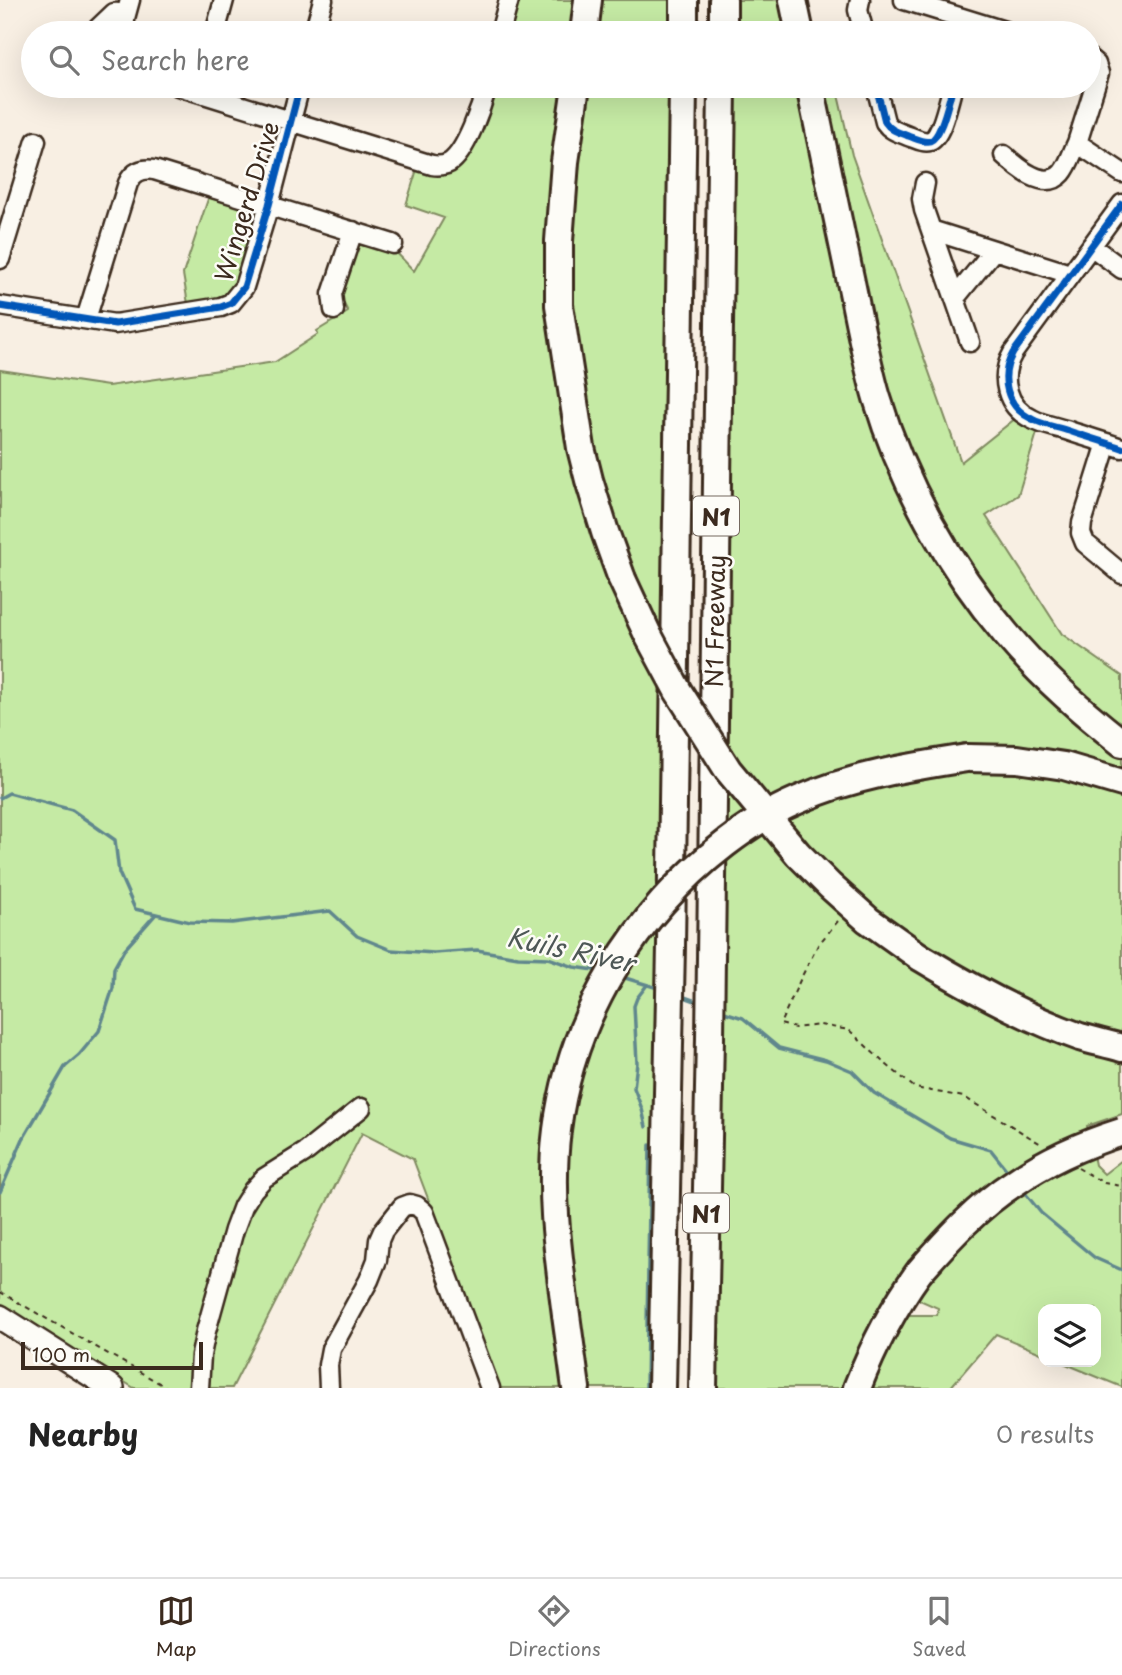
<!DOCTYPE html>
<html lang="en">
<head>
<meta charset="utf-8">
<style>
	body { margin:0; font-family:"Playpen Sans",sans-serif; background:#f6f6f6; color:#222 }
	.controls { position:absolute; right:21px; bottom:21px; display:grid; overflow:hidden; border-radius:14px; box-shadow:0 7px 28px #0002 }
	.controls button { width:63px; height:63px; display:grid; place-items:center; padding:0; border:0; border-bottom:2px solid #e0e0e0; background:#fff; color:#222; font:35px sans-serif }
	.scale { position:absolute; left:21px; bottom:18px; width:182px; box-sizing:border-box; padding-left:7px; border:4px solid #3b2a1e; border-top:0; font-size:19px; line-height:24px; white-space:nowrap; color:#3b2a1e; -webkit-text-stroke:5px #fdfcf7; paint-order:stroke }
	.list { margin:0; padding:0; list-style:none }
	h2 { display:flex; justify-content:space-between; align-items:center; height:91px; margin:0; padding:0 28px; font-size:30px }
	h2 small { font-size:23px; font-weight:400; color:#767676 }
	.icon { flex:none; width:38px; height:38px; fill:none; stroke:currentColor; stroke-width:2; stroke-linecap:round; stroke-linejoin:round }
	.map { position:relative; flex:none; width:1122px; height:1388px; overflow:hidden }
	.search { position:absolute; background:#fff; box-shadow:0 7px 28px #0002; left:21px; right:21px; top:21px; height:77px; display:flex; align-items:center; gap:18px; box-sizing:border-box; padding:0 24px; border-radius:38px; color:#767676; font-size:26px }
	.sheet { height:189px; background:#fff }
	nav { display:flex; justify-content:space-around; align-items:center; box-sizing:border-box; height:98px; border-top:2px solid #e0e0e0; background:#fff; font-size:19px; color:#767676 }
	nav a { display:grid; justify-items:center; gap:4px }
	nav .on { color:#3b2a1e }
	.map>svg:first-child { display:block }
</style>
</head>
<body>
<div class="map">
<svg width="1122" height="1388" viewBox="0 0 1122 1388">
	<rect width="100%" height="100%" fill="#f8efe3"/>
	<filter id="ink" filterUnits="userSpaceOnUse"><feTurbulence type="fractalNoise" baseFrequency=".0143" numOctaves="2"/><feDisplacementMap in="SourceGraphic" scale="14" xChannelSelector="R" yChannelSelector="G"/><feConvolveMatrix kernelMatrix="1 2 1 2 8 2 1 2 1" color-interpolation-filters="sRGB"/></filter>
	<g filter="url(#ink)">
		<path fill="#c5eaa4" stroke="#808a61" stroke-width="2" d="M 515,0 L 577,0 L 572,33 L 506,33 Z
			M 596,0 L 672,0 L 671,33 L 591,33 Z
			M 735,0 L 787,0 L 793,33 L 734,33 Z
			M 492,86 L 564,86 L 554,356 L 662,687 L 659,889 L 554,1083 L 563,1388 L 500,1388 L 413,1159 L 362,1133 L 232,1388 L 134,1388 L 0,1303 L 0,370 L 108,386 L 275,362 L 318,334 L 317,331 L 348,312 L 339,294 L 354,248 L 361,242 L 395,251 L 414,271 L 444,218 L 406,205 L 418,166 L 443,172 Z
			M 584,86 L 670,86 L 664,388 L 661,643 L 645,609 L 595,466 L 569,281 Z
			M 733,86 L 804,86 L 922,521 L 1122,749 L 1122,773 L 958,748 L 903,755 L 861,765 L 831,775 L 765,804 L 723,748 Z
			M 819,86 L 836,86 L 852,155 L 961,462 L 1021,414 L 1040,423 L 1018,495 L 986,516 L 1062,634 L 1122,676 L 1122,733 L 1000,615 L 949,542 L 889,408 Z
			M 210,193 L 253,208 L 257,216 L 236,285 C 226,302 206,301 188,304 L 183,274 Z
			M 1023,769 L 1122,792 L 1122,1041 L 1072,1026 L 897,934 L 779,820 L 801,808 L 923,771 Z
			M 724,783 L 748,814 L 723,831 Z
			M 763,833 L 901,959 L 927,977 L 972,1003 L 1021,1026 L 1122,1060 L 1122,1114 L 1087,1126 L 1095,1165 L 1104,1174 L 1122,1160 L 1122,1387 L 1061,1362 L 1096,1362 L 1096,1309 L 1043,1309 L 1043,1354 L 996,1334 L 950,1388 L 866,1388 L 901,1315 L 937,1315 L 938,1308 L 913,1297 L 850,1388 L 714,1388 L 716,1226 L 721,1227 L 724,861 Z
			M 657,920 L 651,1388 L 585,1388 L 563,1206 L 570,1099 L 592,1028 Z"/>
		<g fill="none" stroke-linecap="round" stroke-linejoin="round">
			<path stroke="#60878d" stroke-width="3.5" d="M 0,798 L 9,793 L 72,810 L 115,840 L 119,873 L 135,909 L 190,922 L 232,923 L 330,911 L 357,936 L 391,950 L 434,953 L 477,950 L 518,957 L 548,958 L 574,967 L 601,971
				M 622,977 L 661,989
				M 679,995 L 701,1003
				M 721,1011 L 743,1018 L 779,1048 L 826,1060 L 852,1071 L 874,1093 L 950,1138 L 991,1150 L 1010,1174
				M 646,1127 L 642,1109 L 634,1088 L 637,1063 L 634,1006 L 637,998 L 647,985
				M 1021,1188 L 1041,1213 L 1095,1258 L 1122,1270
				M 0,1192 L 23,1139 L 65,1067 L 79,1055 L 99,1031 L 113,988 L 114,968 L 124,950 L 155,915
				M 646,1388 L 650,1145"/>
			<g stroke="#3b2a1e" stroke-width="23">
				<path id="minor" d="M 860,0 L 858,10 L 864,33
					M 904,0 L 1011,33
					M 93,33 L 114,13 C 120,12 124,15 125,21
					M 121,33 L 130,0
					M 215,33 L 224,0
					M 314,33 L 323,0
					M 500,33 L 509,0
					M 1089,58 L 1096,64 L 1099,73 L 1077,143 L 1122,173
					M 178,86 L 432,165 C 438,166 443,166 449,163 C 466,153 482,105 487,86
					M 876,86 L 885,122 C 891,131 899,132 908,136 C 915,138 923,143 930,141 C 942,137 949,98 953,86
					M 1004,155 C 1017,167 1045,192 1062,173 C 1069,165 1072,153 1077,143
					M 925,183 L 922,199 L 924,210 L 970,342
					M 1122,204 L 1013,353 C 999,377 1006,407 1032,419 C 1043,425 1057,427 1069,431 C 1087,437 1104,442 1122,448
					M 931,230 L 1070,274
					M 1091,246 L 1122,269
					M 0,259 L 36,141
					M 955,298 L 994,250
					M 0,306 L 115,324 L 221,307 L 231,303 L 244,287 L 269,205 L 300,86
					M 334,310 L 332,294 L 353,231
					M 86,319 L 128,183 C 133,172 142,168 154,170 L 393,244
					M 1107,443 L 1082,523 L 1081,533 L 1085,543 L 1122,574
					M 199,1388 L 201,1355 L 206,1331 L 234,1230 L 243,1206 L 253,1190 L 264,1178 L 307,1151 L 361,1108
					M 329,1388 L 328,1365 L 331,1349 L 369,1280 L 377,1260 L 379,1240 L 383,1231 L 402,1207 L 410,1204 L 417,1206 L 424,1212 L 490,1388"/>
			</g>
			<g stroke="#3b2a1e" stroke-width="28">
				<path id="major" d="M 0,1317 L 112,1388"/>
			</g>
			<g stroke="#3b2a1e" stroke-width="32">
				<path id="highway" d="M 793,0 L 800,33
					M 584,33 L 588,0
					M 684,33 L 684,0
					M 723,33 L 723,0
					M 576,86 L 565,162 L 559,241 L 559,305 L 581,448 L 589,480 L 605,532 L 622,579
					M 810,86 C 823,148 836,211 849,273 C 858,314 865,357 877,398 C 902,482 949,567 1006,634 C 1040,675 1080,710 1122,743
					M 967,758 L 1017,759 L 1064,766 L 1122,783
					M 920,957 C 971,988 1024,1017 1080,1037 C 1094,1041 1108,1044 1122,1048
					M 566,1315 L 576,1388
					M 662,1388 L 671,946 L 683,86
					M 703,1388 L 710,1038 L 722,86
					M 857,1388 C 873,1347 893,1308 919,1272"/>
			</g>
			<path stroke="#3b2a1e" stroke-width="2" stroke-dasharray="5 5" stroke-linecap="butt" d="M 838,921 L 818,945 L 801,978 L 780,1024 L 795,1028 L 820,1025 L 849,1030 L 882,1061 L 915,1088 L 964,1097 L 1041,1144
				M 1078,1168 L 1104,1183 L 1122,1186
				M 0,1292 L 168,1388"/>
			<use href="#minor" stroke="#fdfcf7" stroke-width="18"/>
			<use href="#major" stroke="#fdfcf7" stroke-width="23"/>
			<use href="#highway" stroke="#fdfcf7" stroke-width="26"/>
			<g stroke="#3b2a1e" stroke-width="32" stroke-linecap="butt">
				<path id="highway-bridge" d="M 622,579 L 648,635 L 678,691 L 728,770 L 798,854 L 830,886 L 868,920 L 920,957
					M 919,1272 C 947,1240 978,1206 1014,1183 C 1047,1160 1084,1144 1122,1132
					M 566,1315 C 558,1253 549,1192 557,1130 C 571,1017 635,913 725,844 C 747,827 772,811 798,800 C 852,776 909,767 967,758"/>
			</g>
			<use href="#highway-bridge" stroke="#fdfcf7" stroke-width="26"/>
			<g stroke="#fdfcf7" stroke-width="11">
				<path id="cycleway" d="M 876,86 L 885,122 C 891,131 899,132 908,136 C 915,138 923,143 930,141 C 942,137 949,98 953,86
					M 1122,204 L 1013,353 C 999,377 1006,407 1032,419 C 1043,425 1057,427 1069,431 C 1087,437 1104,442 1122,448
					M 0,306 L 115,324 L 221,307 L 231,303 L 244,287 L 269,205 L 300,86"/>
			</g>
			<use href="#cycleway" stroke="#0057b8" stroke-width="7"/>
		</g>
	</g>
	<g text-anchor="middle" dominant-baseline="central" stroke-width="5" stroke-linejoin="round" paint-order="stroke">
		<g fill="#fdfcf7" stroke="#75695f" stroke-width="2">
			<rect x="693" y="496.5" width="46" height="39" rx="5"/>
			<rect x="683" y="1193.5" width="46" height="39" rx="5"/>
		</g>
		<g font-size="23" font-weight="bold" fill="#3b2a1e">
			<text x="716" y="516">N1</text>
			<text x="706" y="1213">N1</text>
		</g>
		<g font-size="24" fill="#3b2a1e" stroke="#fdfcf7">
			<text transform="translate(246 201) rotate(-73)">Wingerd Drive</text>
			<text transform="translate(714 621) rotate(-89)">N1 Freeway</text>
		</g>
		<g font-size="26" font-style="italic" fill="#4e5856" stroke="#fdfcf7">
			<text transform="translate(571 949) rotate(12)">Kuils River</text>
		</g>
	</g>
</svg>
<div class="controls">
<button><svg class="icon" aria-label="layers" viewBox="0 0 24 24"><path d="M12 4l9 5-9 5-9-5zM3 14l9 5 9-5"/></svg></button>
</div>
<div class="scale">100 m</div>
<div class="search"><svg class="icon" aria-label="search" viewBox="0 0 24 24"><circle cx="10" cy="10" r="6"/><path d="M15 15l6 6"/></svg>Search here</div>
</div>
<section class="sheet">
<h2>Nearby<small>0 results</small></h2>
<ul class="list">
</ul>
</section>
<nav>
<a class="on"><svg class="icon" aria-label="map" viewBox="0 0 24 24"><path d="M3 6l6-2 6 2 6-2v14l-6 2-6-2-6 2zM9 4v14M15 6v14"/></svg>Map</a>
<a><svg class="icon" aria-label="directions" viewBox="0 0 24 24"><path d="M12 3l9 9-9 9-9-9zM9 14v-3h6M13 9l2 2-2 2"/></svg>Directions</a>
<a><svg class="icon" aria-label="saved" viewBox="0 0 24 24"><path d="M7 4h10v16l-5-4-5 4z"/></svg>Saved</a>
</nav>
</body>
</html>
